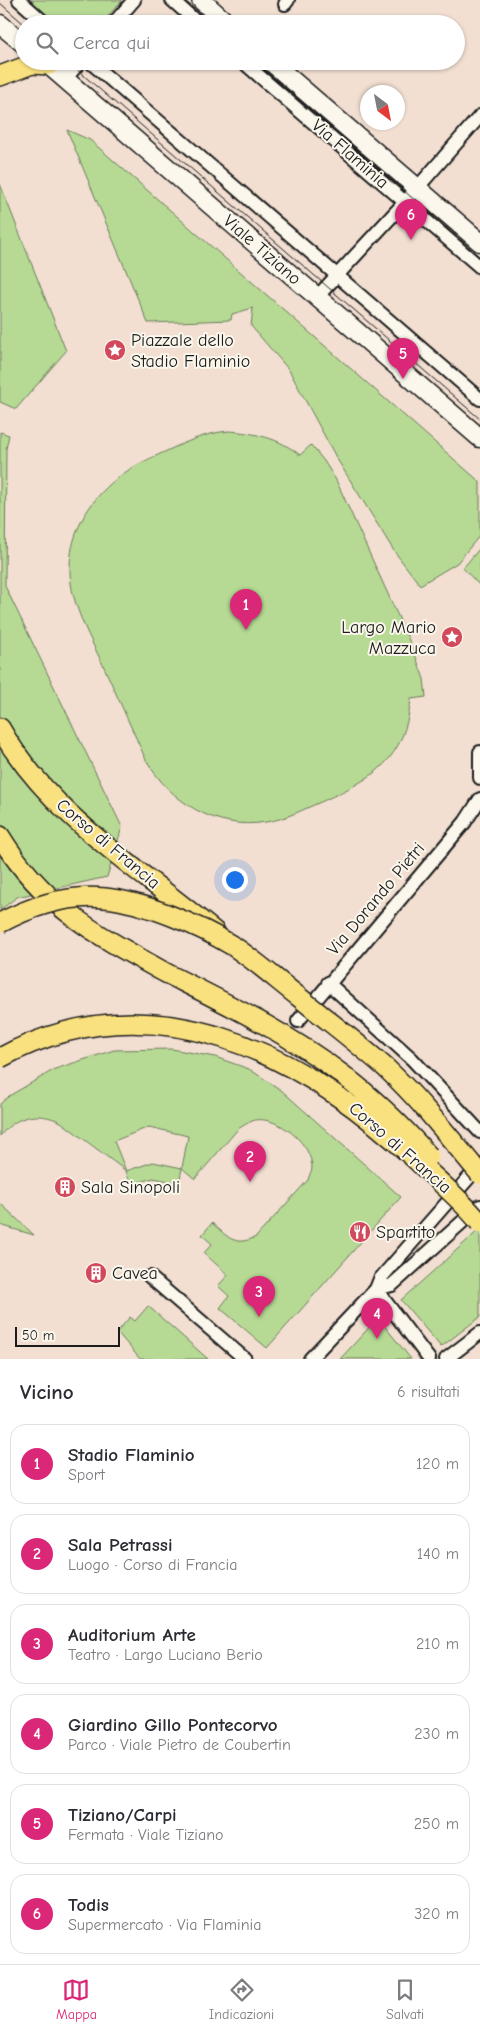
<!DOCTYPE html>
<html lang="it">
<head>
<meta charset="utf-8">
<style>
	body { margin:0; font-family:"Comic Neue",sans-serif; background:#f7f7f7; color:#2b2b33 }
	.compass { position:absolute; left:360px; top:85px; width:45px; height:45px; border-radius:50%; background:#fff; box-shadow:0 1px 4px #0004; rotate:148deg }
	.scale { position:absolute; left:15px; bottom:12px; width:105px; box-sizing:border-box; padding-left:5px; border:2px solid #1c1c1c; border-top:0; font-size:14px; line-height:18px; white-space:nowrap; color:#1c1c1c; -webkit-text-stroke:4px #fbf7ec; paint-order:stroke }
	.you { position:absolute; left:234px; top:879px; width:18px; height:18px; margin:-12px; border:4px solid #fff; border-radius:50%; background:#1a73e8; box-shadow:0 0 0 8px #1a73e833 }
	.badge { display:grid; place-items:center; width:32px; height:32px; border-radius:50%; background:#db2777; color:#fff; font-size:16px; font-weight:700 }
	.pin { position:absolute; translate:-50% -41px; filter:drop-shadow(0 1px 2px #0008) }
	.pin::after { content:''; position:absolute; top:26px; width:18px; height:15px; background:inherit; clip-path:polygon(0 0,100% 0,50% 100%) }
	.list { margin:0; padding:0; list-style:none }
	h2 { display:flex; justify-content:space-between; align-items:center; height:65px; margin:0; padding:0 20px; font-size:21px }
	h2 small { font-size:16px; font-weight:400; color:#7c7c81 }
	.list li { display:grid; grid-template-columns:32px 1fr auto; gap:15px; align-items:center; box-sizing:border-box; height:80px; margin:0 10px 10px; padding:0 10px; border:1px solid #e1e1e2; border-radius:15px }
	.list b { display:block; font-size:19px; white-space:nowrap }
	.list p { margin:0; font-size:16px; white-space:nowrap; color:#7c7c81 }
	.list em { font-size:16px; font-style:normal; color:#7c7c81 }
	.icon { flex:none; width:28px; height:28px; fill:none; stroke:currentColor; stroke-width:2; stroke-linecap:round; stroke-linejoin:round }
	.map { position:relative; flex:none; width:480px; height:1359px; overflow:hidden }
	.search { position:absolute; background:#fff; box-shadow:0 1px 4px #0004; left:15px; right:15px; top:15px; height:55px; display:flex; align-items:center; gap:12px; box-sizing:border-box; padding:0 18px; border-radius:28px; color:#7c7c81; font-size:19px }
	.sheet { height:605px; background:#fff }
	nav { display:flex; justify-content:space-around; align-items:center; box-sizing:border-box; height:70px; border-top:1px solid #e1e1e2; background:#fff; font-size:14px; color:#7c7c81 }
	nav a { display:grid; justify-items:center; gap:2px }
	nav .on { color:#db2777 }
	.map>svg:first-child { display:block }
</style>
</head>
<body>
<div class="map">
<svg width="480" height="1359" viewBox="0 0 480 1359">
	<rect width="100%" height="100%" fill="#f2dfd2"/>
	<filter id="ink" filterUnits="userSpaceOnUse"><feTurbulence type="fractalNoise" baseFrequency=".02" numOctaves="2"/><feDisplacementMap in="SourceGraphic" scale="10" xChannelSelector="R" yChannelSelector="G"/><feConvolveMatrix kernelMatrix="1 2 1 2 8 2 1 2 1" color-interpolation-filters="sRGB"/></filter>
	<g filter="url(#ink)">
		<path fill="#b6da94" stroke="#697b58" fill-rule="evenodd" d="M 31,0 L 122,0 L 101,24 L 56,24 Z
			M 67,130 L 90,140 L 480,482 L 480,535 L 457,563 L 420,585 L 394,551 L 337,459 L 289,370 L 251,326 L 253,308 L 232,314 L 231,320 L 148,323 Z
			M 0,184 L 66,351 L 16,409 L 0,402 Z
			M 229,431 C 255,433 279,438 300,455 L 311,445 L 324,461 L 336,480 L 413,649 L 424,679 L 426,697 L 411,699 C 404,761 375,777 323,801 C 304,809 286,819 266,822 C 217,831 170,802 146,760 C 132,729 118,698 104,667 C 94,646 82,624 75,601 C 56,540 93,485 147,460 C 174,448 200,433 229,431 Z
			M 0,432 L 9,435 L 6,449 L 5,586 L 122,827 L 107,877 L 17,897 L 0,910 Z
			M 480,548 L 480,586 L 463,568 Z
			M 172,1049 L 215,1057 L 249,1069 L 281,1090 L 401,1197 L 267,1348 L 220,1308 L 229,1296 L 218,1286 L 228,1275 L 204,1253 L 212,1244 L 202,1235 L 212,1223 C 228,1237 234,1247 256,1237 L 308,1180 C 309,1176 311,1172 312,1169 C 313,1144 278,1116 255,1120 C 248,1122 243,1126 238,1129 L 195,1179 L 182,1168 L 179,1183 L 153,1178 L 131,1185 L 126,1171 L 61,1122 C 39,1111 16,1115 0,1136 L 0,1104 L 9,1096 L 55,1069 L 114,1050 ZM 149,1127 L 188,1136 L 182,1168 L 153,1162 L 126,1171 L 114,1141 Z
			M 0,1203 L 34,1235 L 0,1225 Z
			M 480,1229 L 480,1317 L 441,1347 L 401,1300 Z
			M 148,1306 L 208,1359 L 140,1359 L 117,1332 L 130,1317 L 135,1321 Z
			M 378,1318 L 411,1359 L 340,1359 Z"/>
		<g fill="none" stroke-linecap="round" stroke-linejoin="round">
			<g stroke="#1c1c1c" stroke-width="16">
				<path id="street" d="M 19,0 L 46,24
					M 172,0 L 199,24
					M 285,4 L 288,0
					M 113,24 L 134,0
					M 89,61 L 480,399
					M 242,61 L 480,267
					M 65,79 L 81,61
					M 317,297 L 405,202 L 480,116
					M 480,752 L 480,778
					M 328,983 L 412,1059 L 480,1132
					M 298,1021 L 465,822 L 480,799
					M 150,1277 L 245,1359
					M 376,1289 L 392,1285 L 480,1206
					M 376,1289 L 429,1359
					M 310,1359 L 376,1289 L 380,1279 L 480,1165
					M 446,1359 L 480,1333"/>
			</g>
			<g stroke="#1c1c1c" stroke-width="21">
				<path id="secondary" d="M 201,0 L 228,24
					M 0,24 L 24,44
					M 44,61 L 480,438
					M 270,61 L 480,242"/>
			</g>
			<g stroke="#1c1c1c" stroke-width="22">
				<path id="primary" d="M 0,76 L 32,64 L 49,65
					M 0,728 C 49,815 140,869 215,932
					M 0,836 C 43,906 94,933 164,972"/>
			</g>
			<use href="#street" stroke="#fbf7ec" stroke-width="12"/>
			<use href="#secondary" stroke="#fbf7ec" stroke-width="18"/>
			<use href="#primary" stroke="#fae180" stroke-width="19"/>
			<path stroke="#1c1c1c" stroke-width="1" d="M 184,0 L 212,24
				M 0,3 L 24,24
				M 67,61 L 480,419
				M 255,61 L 480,257"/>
			<g stroke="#1c1c1c" stroke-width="22" stroke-linecap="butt">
				<path id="primary-bridge" d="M 0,923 C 32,906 68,894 105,898 C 144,902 199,925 233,946 C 256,961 277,980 299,997 C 328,1021 359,1044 387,1069 C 421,1101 450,1138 480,1174
					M 164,972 C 225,1003 288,1033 343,1075 C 374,1098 403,1127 429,1156
					M 0,1058 C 152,975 301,1053 415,1159 C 437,1180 461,1199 480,1223"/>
			</g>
			<use href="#primary-bridge" stroke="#fae180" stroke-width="19"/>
		</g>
	</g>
	<defs>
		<g id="sight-disc" transform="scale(1.125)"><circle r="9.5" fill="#d1495b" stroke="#fbf7ec"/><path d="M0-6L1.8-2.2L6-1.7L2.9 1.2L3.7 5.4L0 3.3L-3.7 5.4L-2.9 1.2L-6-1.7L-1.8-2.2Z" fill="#fff"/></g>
		<g id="building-disc" transform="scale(1.125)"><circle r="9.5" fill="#d1495b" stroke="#fbf7ec"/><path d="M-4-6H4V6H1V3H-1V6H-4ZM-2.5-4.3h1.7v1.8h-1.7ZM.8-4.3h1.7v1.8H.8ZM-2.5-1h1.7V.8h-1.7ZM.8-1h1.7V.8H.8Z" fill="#fff"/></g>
		<g id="restaurant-disc" transform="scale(1.125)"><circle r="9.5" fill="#d1495b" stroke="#fbf7ec"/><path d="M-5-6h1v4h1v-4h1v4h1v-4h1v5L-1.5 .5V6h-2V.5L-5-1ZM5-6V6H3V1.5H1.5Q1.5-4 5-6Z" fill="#fff"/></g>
	</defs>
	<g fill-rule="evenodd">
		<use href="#sight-disc" x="115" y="350"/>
		<use href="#sight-disc" x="452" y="637"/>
		<use href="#building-disc" x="65" y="1187"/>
		<use href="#restaurant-disc" x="360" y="1232"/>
		<use href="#building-disc" x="96" y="1273"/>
	</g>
	<g text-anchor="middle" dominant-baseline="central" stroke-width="4" stroke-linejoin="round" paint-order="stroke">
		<g font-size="18" fill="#1c1c1c" stroke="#fbf7ec">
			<text transform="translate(350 154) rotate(41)">Via Flaminia</text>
			<text transform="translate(262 250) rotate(41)">Viale Tiziano</text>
			<text transform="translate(108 844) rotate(40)">Corso di Francia</text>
			<text transform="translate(376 899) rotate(-50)">Via Dorando Pietri</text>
			<text transform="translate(400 1148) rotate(41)">Corso di Francia</text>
		</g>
		<g font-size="18" fill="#1c1c1c" stroke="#fbf7ec" text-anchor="start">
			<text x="131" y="340">Piazzale dello<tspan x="131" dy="21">Stadio Flaminio</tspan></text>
			<text x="436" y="627" text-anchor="end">Largo Mario<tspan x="436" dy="21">Mazzuca</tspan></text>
			<text x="81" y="1187">Sala Sinopoli</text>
			<text x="376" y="1232">Spartito</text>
			<text x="112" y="1273">Cavea</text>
		</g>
	</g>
</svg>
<svg class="compass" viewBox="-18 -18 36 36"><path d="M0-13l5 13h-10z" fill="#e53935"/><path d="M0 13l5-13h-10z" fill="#7c7c81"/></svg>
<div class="scale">50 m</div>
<div class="you"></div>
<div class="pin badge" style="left:246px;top:630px">1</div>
<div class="pin badge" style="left:250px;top:1182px">2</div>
<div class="pin badge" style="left:259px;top:1317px">3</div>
<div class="pin badge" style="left:377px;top:1339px">4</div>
<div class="pin badge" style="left:403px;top:379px">5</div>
<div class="pin badge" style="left:411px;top:240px">6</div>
<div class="search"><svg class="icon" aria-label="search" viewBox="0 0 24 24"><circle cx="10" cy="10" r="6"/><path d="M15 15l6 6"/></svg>Cerca qui</div>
</div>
<section class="sheet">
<h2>Vicino<small>6 risultati</small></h2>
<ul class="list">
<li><span class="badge">1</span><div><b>Stadio Flaminio</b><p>Sport</p></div><em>120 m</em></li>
<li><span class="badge">2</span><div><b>Sala Petrassi</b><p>Luogo · Corso di Francia</p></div><em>140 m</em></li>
<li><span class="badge">3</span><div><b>Auditorium Arte</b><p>Teatro · Largo Luciano Berio</p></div><em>210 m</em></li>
<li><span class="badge">4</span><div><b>Giardino Gillo Pontecorvo</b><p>Parco · Viale Pietro de Coubertin</p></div><em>230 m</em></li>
<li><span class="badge">5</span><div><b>Tiziano/Carpi</b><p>Fermata · Viale Tiziano</p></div><em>250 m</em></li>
<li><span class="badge">6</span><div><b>Todis</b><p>Supermercato · Via Flaminia</p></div><em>320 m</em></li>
</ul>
</section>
<nav>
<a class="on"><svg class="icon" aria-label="map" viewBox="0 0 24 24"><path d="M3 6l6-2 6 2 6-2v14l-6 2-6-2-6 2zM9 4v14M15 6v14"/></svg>Mappa</a>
<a><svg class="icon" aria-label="directions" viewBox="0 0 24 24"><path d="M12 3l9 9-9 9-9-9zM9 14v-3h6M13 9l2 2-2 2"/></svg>Indicazioni</a>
<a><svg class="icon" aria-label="saved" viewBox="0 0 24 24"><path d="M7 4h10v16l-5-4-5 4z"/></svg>Salvati</a>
</nav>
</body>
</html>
